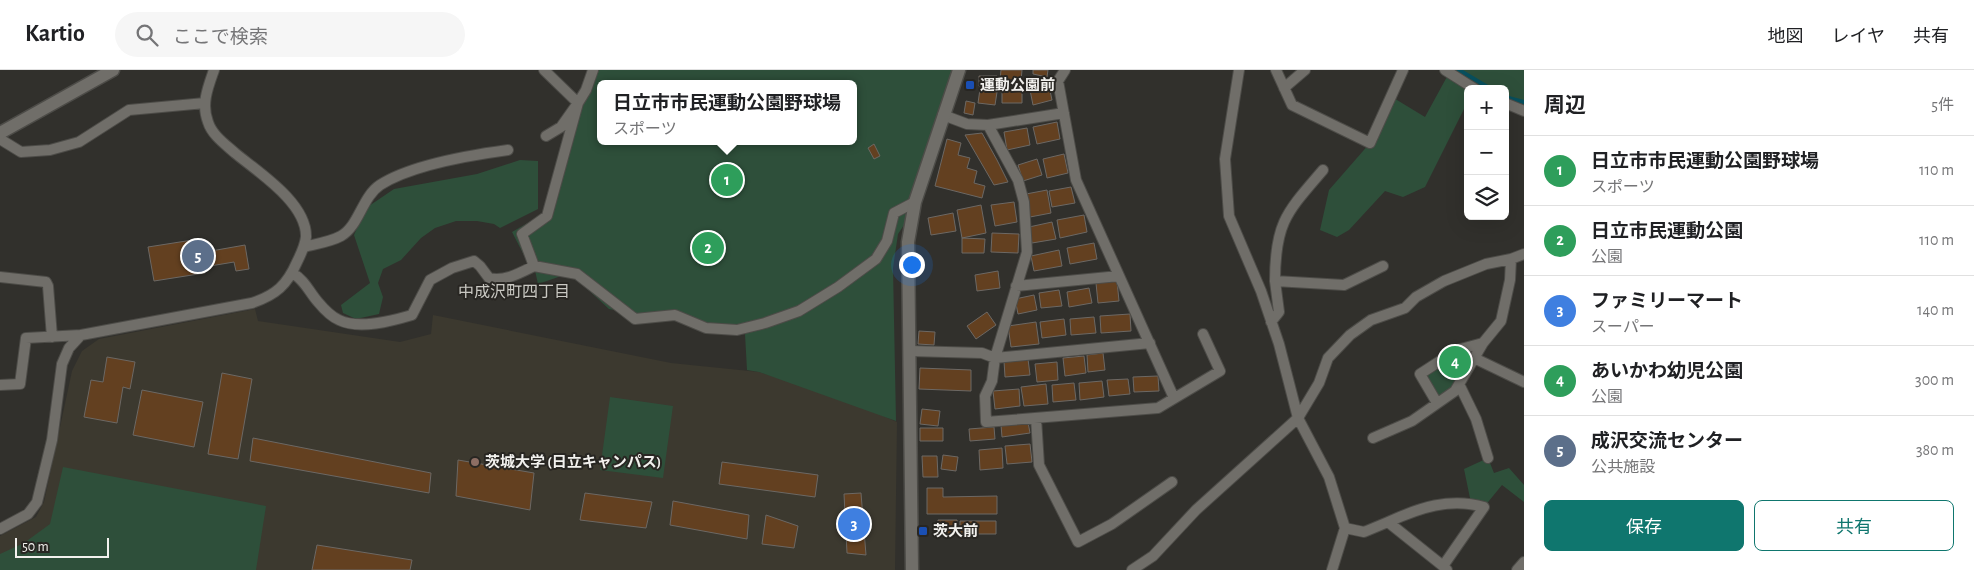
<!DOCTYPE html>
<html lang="ja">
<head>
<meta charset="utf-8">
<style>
	body { margin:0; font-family:"Alegreya Sans","Noto Sans JP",sans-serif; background:#f6f6f6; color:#202124 }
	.controls { position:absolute; right:15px; top:15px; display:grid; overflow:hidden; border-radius:8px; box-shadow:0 5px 20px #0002 }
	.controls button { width:45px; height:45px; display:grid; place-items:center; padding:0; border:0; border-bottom:1px solid #e0e0e0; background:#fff; color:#202124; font:25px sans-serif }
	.scale { position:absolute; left:15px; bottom:12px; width:94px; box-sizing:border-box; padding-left:5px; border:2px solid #f2f1ee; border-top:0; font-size:14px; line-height:18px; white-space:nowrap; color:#f2f1ee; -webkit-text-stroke:4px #282622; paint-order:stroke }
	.you { position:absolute; left:911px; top:194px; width:18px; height:18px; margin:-12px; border:4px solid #fff; border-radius:50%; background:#1a73e8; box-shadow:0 0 0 8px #1a73e833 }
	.badge { display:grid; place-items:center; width:32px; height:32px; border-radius:50%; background:#0f766e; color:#fff; font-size:16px; font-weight:700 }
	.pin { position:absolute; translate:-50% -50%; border:2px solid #fff; box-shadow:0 1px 5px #0006 }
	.popup { position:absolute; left:597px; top:10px; width:260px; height:65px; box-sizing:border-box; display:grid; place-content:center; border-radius:8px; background:#fff; filter:drop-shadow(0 1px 4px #0005); font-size:16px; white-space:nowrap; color:#757577 }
	.popup b { font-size:19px; color:#202124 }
	.popup::after { content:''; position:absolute; left:50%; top:100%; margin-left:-10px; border:10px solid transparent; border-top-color:#fff }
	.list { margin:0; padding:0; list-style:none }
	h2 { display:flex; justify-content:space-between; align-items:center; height:65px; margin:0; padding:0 20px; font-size:21px }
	h2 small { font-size:16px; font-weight:400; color:#757577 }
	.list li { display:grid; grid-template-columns:32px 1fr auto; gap:15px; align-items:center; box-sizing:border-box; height:70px; padding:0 20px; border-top:1px solid #e0e0e0 }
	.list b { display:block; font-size:19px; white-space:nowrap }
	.list p { margin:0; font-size:16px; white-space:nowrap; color:#757577 }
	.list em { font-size:16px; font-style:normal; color:#757577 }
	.actions { display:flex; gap:10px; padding:15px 20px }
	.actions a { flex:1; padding:11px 0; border:1px solid #0f766e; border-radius:8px; text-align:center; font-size:18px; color:#0f766e }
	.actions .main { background:#0f766e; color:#fff }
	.icon { flex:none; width:28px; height:28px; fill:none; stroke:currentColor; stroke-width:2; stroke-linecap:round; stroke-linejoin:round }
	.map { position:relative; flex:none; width:1524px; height:500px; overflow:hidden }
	header { display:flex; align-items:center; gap:30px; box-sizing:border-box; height:70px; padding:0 25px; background:#fff; border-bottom:1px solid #e0e0e0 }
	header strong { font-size:24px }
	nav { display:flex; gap:28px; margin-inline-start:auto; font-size:18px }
	.search { width:350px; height:45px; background:#f6f6f6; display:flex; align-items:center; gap:12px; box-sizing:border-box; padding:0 18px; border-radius:28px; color:#757577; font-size:19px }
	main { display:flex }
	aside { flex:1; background:#fff }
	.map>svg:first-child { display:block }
</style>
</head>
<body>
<header>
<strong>Kartio</strong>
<div class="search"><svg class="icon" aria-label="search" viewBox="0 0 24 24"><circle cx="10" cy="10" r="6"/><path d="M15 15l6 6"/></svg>ここで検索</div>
<nav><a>地図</a><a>レイヤ</a><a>共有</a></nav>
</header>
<main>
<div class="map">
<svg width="1524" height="500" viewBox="0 0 1524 500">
	<rect width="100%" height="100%" fill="#31302c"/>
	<path fill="#3c392f" d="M 255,239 L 258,251 L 400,272 L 431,264 L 433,245 L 671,293 L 759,302 L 843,328 L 897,352 L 895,500 L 0,500 L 0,466 L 36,447 L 44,432 L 72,301 L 82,281 L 99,269 Z"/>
	<path fill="#2e4f3a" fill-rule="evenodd" d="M 591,0 L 958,0 L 912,143 L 898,164 L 893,198 L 896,351 L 759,302 L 747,300 L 745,264 L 737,257 L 655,248 L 609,239 L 570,203 L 538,214 L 534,196 L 528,193 L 512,162 L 543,144 ZM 601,14 L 853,14 L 853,71 L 601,71 Z
		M 1445,0 L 1524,0 L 1524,41 L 1505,33 L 1505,19 L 1468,19 L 1468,31 L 1425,117 L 1403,127 L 1385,121 L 1349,160 L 1337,167 L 1320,160 L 1329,120 L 1370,73 L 1392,27 L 1425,47 L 1449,3 Z
		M 520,90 L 538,91 L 538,139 L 500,158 L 494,154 L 477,151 L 456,151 L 435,158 L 421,168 L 401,190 L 383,199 L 378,213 L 383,227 L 379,244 L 356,249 L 343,243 L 341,235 L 370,213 L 354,165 L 366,138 L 394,119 L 477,104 Z
		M 1483,273 L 1459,314 L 1437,333 L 1420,304 Z
		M 610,327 L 673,336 L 663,408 L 600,400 Z
		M 1488,388 L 1494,403 L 1509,398 L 1524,415 L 1524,432 L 1502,415 L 1484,437 L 1471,433 L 1464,399 Z
		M 63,397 L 266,436 L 256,500 L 0,500 L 0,484 L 24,473 L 50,454 Z"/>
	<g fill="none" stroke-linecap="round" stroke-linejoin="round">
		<path stroke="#084f5d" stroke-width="4" d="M 1459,0 L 1491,19
			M 1505,27 L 1524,32"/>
	</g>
	<path fill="#634020" stroke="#6c6864" d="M 1001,0 L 1022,0 L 1021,11 L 1000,10 Z
		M 1033,0 L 1048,0 L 1047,7 L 1033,4 Z
		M 979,6 L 997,6 L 997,16 L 979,16 Z
		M 1049,16 L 1052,30 L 1033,35 L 1030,20 Z
		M 980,19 L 997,22 L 995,35 L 978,33 Z
		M 1002,19 L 1022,19 L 1022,33 L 1002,33 Z
		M 966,31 L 975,33 L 973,45 L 964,43 Z
		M 1057,52 L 1060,69 L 1037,74 L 1033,57 Z
		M 1027,58 L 1030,75 L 1007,80 L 1004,62 Z
		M 982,63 L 997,90 L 1008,112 L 994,115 L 965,65 Z
		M 947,69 L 961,73 L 958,85 L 970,88 L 967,98 L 977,101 L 974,113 L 985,116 L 982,128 L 935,116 Z
		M 874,74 L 880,86 L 874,89 L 868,78 Z
		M 1064,84 L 1068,103 L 1047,108 L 1043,89 Z
		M 1037,89 L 1042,105 L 1023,111 L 1018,95 Z
		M 1071,117 L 1075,133 L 1052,137 L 1049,121 Z
		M 1047,120 L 1051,143 L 1030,147 L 1026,124 Z
		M 1014,132 L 1017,152 L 995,156 L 991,135 Z
		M 981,135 L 986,163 L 962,168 L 957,140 Z
		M 953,143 L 956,161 L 931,165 L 928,148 Z
		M 1084,145 L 1087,162 L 1060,168 L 1057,150 Z
		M 1052,152 L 1056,169 L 1032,173 L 1029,157 Z
		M 992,163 L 1019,164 L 1018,183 L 991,182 Z
		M 962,168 L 985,169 L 984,183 L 962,183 Z
		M 199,169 L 211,181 L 245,175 L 249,199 L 236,201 L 234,192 L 204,197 L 205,203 L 154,211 L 148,177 Z
		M 1094,173 L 1097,189 L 1070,194 L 1067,178 Z
		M 1059,180 L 1062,196 L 1034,201 L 1031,186 Z
		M 998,201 L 1000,218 L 977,221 L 975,205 Z
		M 1117,211 L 1119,231 L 1098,233 L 1096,213 Z
		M 1089,218 L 1092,233 L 1069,237 L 1067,222 Z
		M 1059,220 L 1062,236 L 1041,238 L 1039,223 Z
		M 1034,225 L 1037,240 L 1018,244 L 1015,229 Z
		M 987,242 L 996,255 L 976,269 L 967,256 Z
		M 1130,244 L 1131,261 L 1101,263 L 1100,246 Z
		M 1094,247 L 1096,263 L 1071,265 L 1070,249 Z
		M 1064,249 L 1066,265 L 1042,268 L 1040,252 Z
		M 1036,252 L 1039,274 L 1011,277 L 1008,256 Z
		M 919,261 L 935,262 L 934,275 L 918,274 Z
		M 1103,283 L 1105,300 L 1088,302 L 1087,285 Z
		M 1084,286 L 1086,303 L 1065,306 L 1063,288 Z
		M 107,287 L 135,292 L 130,319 L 123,317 L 117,353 L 84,347 L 91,310 L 103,312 Z
		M 1028,289 L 1030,305 L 1005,307 L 1004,291 Z
		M 1057,292 L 1058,310 L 1037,312 L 1035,294 Z
		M 920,298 L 971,300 L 971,321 L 919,319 Z
		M 222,303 L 252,309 L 238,389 L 208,384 Z
		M 1158,306 L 1159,321 L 1134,322 L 1133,307 Z
		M 1128,309 L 1130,324 L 1109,326 L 1107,310 Z
		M 1102,311 L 1104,327 L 1080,330 L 1079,313 Z
		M 1074,313 L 1076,330 L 1053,332 L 1052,315 Z
		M 1046,314 L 1048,334 L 1024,336 L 1021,317 Z
		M 1019,319 L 1020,336 L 995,339 L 993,321 Z
		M 142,320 L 203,332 L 194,377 L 133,365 Z
		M 922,339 L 940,341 L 938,356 L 920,354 Z
		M 1028,352 L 1030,363 L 1002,367 L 1001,355 Z
		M 994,357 L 995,369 L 970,371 L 969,359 Z
		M 920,358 L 943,358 L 943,371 L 920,371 Z
		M 253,368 L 431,403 L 429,423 L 250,391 Z
		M 1030,374 L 1032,392 L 1007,394 L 1005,376 Z
		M 1002,378 L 1003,398 L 980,400 L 979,380 Z
		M 943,385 L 958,387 L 956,401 L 941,399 Z
		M 922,386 L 937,386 L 938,407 L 923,407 Z
		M 458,390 L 534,403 L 530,440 L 456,426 Z
		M 722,392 L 818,405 L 815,427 L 719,414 Z
		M 927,418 L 943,418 L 943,427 L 997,426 L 997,444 L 927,444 Z
		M 585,423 L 652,432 L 646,458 L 580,450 Z
		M 861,423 L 866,485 L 847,483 L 844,424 Z
		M 673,431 L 749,445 L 747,469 L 670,455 Z
		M 766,445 L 798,456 L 794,478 L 762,474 Z
		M 938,450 L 957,450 L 958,464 L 938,464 Z
		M 960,451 L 996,451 L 996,464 L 960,464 Z
		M 317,475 L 412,490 L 410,500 L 312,500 Z"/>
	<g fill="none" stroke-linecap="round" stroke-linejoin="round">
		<g stroke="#4d4c48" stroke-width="12">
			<path id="minor" d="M 544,0 L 578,33 L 561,57 L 546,66
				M 1065,0 L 1058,11 L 1076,110 L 1174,328
				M 1276,0 L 1292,35 L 1370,73 L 1403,0
				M 1445,0 L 1475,19
				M 1284,18 L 1305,0
				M 1505,33 L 1524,41
				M 943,45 L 967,54 L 988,55 L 1064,43
				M 988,55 L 1018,110 L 1024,132 L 1027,182 L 995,288 L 992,311 L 985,326 L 986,352 L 1158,338 L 1220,301 L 1203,264
				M 0,69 L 21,82 L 50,80 L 79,72 L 129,40 L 205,33
				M 304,177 C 315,174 330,172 341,166 C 359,156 362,127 380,115 C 411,95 471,85 508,80
				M 534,196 L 522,164 L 547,146 L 578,33 L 586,20 L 593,0
				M 292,203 C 305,210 309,222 318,232 C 323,238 332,247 339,250 C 359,260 392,251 412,245 L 430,210 L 452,198 L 474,191 L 480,196 L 489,208 C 504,212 520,203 534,196 L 577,204 L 635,249 L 675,245 L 706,258 L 737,260 L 765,253 L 799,241 L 838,217 L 876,189 L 887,171 L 894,143 L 915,132
				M 0,207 L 46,212 L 48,216 L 52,267
				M 1275,211 C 1275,152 1287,142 1323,100
				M 1016,216 L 1119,206
				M 1271,252 L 1279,242 L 1275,211 L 1344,215 L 1383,196
				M 910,281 L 982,283 L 995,288 L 1150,273
				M 1474,288 L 1524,312
				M 1459,314 L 1476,349 L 1488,388
				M 0,315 L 20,314 L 26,268 L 81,265
				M 1437,333 L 1420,304 L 1457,280 L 1483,273
				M 1036,348 L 1039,395 L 1078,472 L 1112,454 L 1172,412
				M 1373,368 L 1412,351 L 1455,321 L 1483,273 L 1501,251 L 1510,210 L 1511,189 L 1524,184
				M 1345,458 L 1364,462 L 1388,452
				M 0,459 L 28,444 L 37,432 L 52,370 L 62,294 L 69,278 L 81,265 L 252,233 C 276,225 287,215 297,192 C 301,184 305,176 306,167 C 307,133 258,102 235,83 C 225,74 212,65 208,52 C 201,34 208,17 214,0
				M 1443,496 L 1484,437 C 1450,427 1419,438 1388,452 L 1443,496 L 1447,500
				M 1132,500 L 1153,486 L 1196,440 L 1298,348 L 1279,274 L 1261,221 L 1229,146 L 1225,89 L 1239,0
				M 1332,500 L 1345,458 L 1329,407 L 1298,348 L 1319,313 L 1328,288 L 1350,265 L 1371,250 L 1405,238 L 1416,227 L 1444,211 L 1486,194 L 1511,189
				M 1517,500 L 1524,492"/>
		</g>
		<g stroke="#4d4c48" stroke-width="15">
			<path id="tertiary" d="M 0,63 L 113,0
				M 912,500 L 908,172 L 915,132 L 959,0"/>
		</g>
		<use href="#minor" stroke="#706e69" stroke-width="10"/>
		<use href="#tertiary" stroke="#706e69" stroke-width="12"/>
	</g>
	<g fill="#1a4fb4" stroke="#282622" stroke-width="2">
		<rect x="965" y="10" width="10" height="10" rx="2.5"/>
		<rect x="918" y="456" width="10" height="10" rx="2.5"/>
	</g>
	<circle fill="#8d6e63" stroke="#282622" stroke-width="2" cx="475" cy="392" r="5"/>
	<g text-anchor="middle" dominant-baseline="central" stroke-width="4" stroke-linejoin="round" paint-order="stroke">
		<g font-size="15" font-weight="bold" fill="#f2f1ee" stroke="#282622" text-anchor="start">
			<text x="980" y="15">運動公園前</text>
			<text x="485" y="392">茨城大学 (日立キャンパス)</text>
			<text x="933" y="461">茨大前</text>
		</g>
		<g font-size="16" fill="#c9c8c2" stroke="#282622">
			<text x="514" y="222">中成沢町四丁目</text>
		</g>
	</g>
</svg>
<div class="controls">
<button>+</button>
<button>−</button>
<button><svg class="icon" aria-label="layers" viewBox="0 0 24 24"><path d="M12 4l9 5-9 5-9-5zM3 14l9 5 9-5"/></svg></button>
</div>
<div class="scale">50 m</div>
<div class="you"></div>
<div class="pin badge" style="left:727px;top:110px;background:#2e9e5b">1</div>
<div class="popup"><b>日立市市民運動公園野球場</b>スポーツ</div>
<div class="pin badge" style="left:708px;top:178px;background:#2e9e5b">2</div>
<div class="pin badge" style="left:854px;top:454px;background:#3f7fe0">3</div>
<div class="pin badge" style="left:1455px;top:292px;background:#2e9e5b">4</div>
<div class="pin badge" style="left:198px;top:186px;background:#5c6f8a">5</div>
</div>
<aside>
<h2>周辺<small>5件</small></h2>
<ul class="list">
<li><span class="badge" style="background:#2e9e5b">1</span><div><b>日立市市民運動公園野球場</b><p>スポーツ</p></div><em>110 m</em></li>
<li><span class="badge" style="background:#2e9e5b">2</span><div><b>日立市民運動公園</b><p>公園</p></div><em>110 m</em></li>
<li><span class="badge" style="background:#3f7fe0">3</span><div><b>ファミリーマート</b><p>スーパー</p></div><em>140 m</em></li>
<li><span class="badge" style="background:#2e9e5b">4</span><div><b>あいかわ幼児公園</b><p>公園</p></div><em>300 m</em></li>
<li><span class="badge" style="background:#5c6f8a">5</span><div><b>成沢交流センター</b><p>公共施設</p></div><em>380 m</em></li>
</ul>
<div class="actions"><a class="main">保存</a><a>共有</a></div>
</aside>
</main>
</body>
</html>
